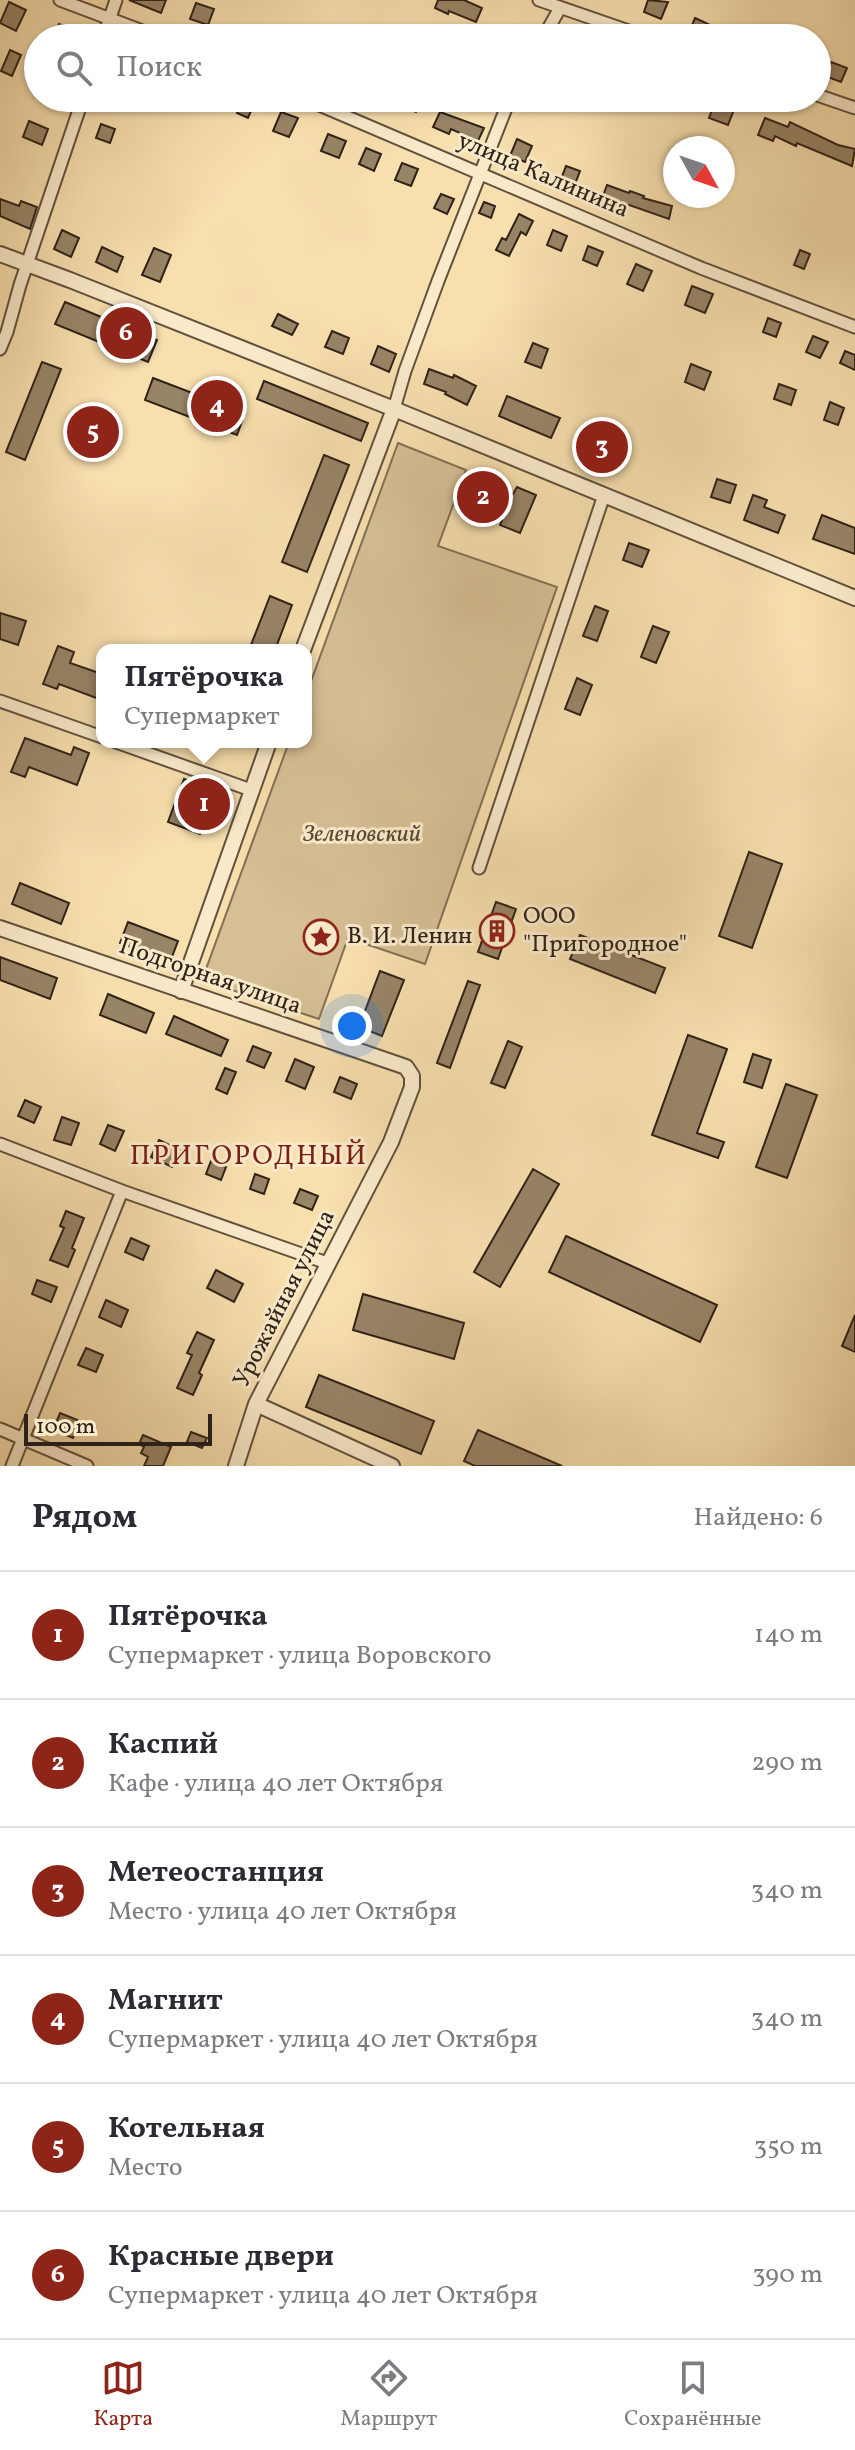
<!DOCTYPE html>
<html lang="ru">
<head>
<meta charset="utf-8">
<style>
	body { margin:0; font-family:Vollkorn,serif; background:#f7f7f7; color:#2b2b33 }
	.compass { position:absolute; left:663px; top:136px; width:72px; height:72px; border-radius:50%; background:#fff; box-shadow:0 2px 6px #0004; rotate:130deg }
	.scale { position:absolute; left:24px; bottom:20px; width:188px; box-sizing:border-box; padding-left:8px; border:4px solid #2f2219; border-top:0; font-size:22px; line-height:28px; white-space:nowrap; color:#2f2219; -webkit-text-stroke:6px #faeaca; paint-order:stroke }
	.you { position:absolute; left:352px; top:1026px; width:28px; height:28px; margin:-20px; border:6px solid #fff; border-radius:50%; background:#1a73e8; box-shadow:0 0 0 12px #1a73e833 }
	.badge { display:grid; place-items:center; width:52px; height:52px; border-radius:50%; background:#8f2418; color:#fff; font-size:26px; font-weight:700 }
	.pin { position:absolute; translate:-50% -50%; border:4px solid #fff; box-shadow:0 2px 8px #0006 }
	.popup { position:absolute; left:96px; top:644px; width:216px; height:104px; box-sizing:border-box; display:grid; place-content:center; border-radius:16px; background:#fff; filter:drop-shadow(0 2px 6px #0005); font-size:26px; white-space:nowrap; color:#7c7c81 }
	.popup b { font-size:30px; color:#2b2b33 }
	.popup::after { content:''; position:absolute; left:50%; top:100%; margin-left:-16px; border:16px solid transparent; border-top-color:#fff }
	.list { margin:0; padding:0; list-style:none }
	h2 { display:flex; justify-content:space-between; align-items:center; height:104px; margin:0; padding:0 32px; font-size:34px }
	h2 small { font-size:26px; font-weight:400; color:#7c7c81 }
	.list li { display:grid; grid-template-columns:52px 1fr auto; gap:24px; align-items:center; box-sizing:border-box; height:128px; padding:0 32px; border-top:2px solid #e1e1e2 }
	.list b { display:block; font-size:30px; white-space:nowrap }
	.list p { margin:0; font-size:26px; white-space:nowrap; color:#7c7c81 }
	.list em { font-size:26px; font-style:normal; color:#7c7c81 }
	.icon { flex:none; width:44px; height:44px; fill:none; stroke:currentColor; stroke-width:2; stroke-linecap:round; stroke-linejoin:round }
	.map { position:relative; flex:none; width:855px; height:1466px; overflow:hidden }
	.search { position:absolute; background:#fff; box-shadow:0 2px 6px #0004; left:24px; right:24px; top:24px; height:88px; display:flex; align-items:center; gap:20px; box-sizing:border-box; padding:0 28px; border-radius:44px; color:#7c7c81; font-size:30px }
	.sheet { height:872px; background:#fff }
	nav { display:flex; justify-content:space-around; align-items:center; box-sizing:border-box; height:112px; border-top:2px solid #e1e1e2; background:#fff; font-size:22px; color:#7c7c81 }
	nav a { display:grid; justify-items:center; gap:4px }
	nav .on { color:#8f2418 }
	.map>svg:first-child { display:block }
</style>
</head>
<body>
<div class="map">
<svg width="855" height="1466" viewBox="0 0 855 1466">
	<rect width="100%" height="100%" fill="#f8dfae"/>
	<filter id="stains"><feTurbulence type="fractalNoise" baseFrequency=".0025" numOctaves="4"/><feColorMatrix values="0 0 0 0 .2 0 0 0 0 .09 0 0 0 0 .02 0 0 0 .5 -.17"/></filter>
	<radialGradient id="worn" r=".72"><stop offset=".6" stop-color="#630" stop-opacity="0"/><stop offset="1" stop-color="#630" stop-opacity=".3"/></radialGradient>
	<path fill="#d6bf95" stroke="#827057" stroke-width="2" d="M 398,443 L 466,470 L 438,546 L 557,587 L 425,964 L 348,938 L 319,1019 L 202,980 L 289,742 L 306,742 L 306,695 Z"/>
	<path fill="#988466" stroke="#2f2219" stroke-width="2" d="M 129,0 L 166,0 L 161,13 Z
		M 438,0 L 464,0 L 482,8 L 476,22 L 449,11 L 448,14 L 435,8 Z
		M 648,0 L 668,2 L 661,19 L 644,12 Z
		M 9,2 L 26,10 L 16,31 L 0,23 Z
		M 196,3 L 214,9 L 208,25 L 190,19 Z
		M 695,18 L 708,24 L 702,36 L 690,30 Z
		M 59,24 L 72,30 L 68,38 L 52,38 Z
		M 519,25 L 536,33 L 535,38 L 513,38 Z
		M 10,50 L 21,55 L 12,76 L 1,71 Z
		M 831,62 L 847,68 L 841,82 L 825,76 Z
		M 406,98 L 423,98 L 416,112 L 403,106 Z
		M 243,99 L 254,104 L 248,118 L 237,113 Z
		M 716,100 L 735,107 L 728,125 L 709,118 Z
		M 281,112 L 298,118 L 289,137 L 273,131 Z
		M 440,112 L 484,128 L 478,141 L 451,129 L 449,134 L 433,127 Z
		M 765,118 L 788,127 L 790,122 L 838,145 L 855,149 L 852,166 L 797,143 L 796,146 L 775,136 L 773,141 L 758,135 Z
		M 29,121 L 48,129 L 42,145 L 23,137 Z
		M 101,124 L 115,129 L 110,143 L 96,138 Z
		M 328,134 L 346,141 L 339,158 L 321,151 Z
		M 517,139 L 532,146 L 525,162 L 510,156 Z
		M 366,148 L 381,154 L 374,171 L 359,164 Z
		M 402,163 L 418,169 L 411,186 L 395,180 Z
		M 566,166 L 580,171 L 575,184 L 561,179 Z
		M 607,185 L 629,193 L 630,191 L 644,196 L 643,198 L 672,206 L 669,219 L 603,196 Z
		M 441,194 L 454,199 L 447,214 L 434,208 Z
		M 0,199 L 19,206 L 21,201 L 37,207 L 30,229 L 0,216 Z
		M 484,202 L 495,206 L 491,218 L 479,213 Z
		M 519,214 L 533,221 L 526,235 L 521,232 L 509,256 L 496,250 L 502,238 L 506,240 Z
		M 62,230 L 79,238 L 71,257 L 54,249 Z
		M 553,230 L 567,236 L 561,251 L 547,245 Z
		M 588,246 L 603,252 L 597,266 L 583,260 Z
		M 102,247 L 123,257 L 117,272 L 96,262 Z
		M 154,248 L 171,255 L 160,282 L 142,275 Z
		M 800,250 L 810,254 L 804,269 L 794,265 Z
		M 636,264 L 652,271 L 643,291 L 627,284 Z
		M 692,286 L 713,294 L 705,313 L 685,305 Z
		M 65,302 L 157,340 L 148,362 L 55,324 Z
		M 278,314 L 298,324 L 292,335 L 272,326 Z
		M 768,318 L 781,323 L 776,337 L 763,332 Z
		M 332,331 L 349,338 L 343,354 L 325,347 Z
		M 813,336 L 828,342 L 820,358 L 806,352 Z
		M 533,343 L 548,349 L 541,368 L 525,362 Z
		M 378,346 L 396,354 L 389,372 L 371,364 Z
		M 845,351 L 855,355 L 855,370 L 840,363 Z
		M 42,362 L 61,369 L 25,460 L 6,452 Z
		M 691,364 L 711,372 L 704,390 L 685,382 Z
		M 429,369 L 453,378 L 454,375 L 476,386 L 467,405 L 445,394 L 446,392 L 424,384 Z
		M 153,378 L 245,413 L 237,435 L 145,400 Z
		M 264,381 L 368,423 L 361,441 L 257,399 Z
		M 779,384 L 796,390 L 791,405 L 774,399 Z
		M 507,396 L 560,418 L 551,438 L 499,416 Z
		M 830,402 L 844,408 L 838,425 L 824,420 Z
		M 93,404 L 112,412 L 93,460 L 73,452 Z
		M 597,438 L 613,445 L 608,457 L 592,450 Z
		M 324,455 L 349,465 L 307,572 L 282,562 Z
		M 469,476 L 513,494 L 517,487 L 536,495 L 520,533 L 500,525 L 502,520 L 458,501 Z
		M 717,479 L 736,485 L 730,503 L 711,497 Z
		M 753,495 L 767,500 L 764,507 L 785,515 L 778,533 L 744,520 Z
		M 822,515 L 855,528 L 855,554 L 813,539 Z
		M 629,543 L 649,550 L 642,567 L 623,560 Z
		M 270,596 L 292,605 L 275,650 L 249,650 Z
		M 595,606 L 608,611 L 597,641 L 583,636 Z
		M 0,613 L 26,621 L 18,645 L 0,639 Z
		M 653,626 L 669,632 L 656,663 L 641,657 Z
		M 58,646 L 74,652 L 70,663 L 102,674 L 102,690 L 99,699 L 59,684 L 57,689 L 43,684 Z
		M 577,678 L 592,685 L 580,715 L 565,709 Z
		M 25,738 L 71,755 L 74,747 L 89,753 L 77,785 L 29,767 L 25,777 L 11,772 Z
		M 184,779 L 216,791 L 200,834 L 168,822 Z
		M 749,852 L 782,864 L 752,948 L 719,936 Z
		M 20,883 L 69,903 L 61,924 L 12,904 Z
		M 496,902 L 516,909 L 498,959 L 478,952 Z
		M 128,922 L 178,941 L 170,962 L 120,943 Z
		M 580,935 L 665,968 L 655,993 L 570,959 Z
		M 0,957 L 57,978 L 50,999 L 0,980 Z
		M 380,971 L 404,980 L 382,1036 L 359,1027 Z
		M 468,981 L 480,985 L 450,1068 L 437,1063 Z
		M 108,994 L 154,1013 L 146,1033 L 100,1015 Z
		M 174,1016 L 228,1040 L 221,1056 L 166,1034 Z
		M 688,1035 L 727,1049 L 697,1133 L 724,1142 L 718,1158 L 652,1135 Z
		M 508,1041 L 522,1047 L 505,1088 L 491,1083 Z
		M 253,1046 L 271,1053 L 264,1068 L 247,1061 Z
		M 753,1054 L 771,1060 L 762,1088 L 744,1082 Z
		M 295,1059 L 314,1067 L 305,1089 L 286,1081 Z
		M 225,1068 L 236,1072 L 227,1094 L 216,1089 Z
		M 340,1077 L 357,1084 L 351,1099 L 334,1092 Z
		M 786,1084 L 817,1095 L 787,1178 L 756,1167 Z
		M 25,1100 L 41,1107 L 34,1123 L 18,1116 Z
		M 62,1117 L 79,1123 L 71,1145 L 54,1140 Z
		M 108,1125 L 124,1131 L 115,1151 L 100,1144 Z
		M 159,1140 L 180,1150 L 172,1167 L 151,1157 Z
		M 211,1161 L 226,1167 L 221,1180 L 206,1174 Z
		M 533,1169 L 559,1184 L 500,1287 L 474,1272 Z
		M 255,1174 L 269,1179 L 264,1194 L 250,1189 Z
		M 300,1189 L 318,1196 L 312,1210 L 294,1203 Z
		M 66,1211 L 84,1218 L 72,1248 L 75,1250 L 68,1267 L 50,1260 L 64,1228 L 60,1226 Z
		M 566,1236 L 717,1305 L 700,1342 L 549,1272 Z
		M 131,1238 L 149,1246 L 143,1260 L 125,1252 Z
		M 216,1270 L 243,1284 L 234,1302 L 207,1288 Z
		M 37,1280 L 57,1287 L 51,1302 L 32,1294 Z
		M 363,1294 L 464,1323 L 454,1359 L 353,1330 Z
		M 106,1300 L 128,1310 L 121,1327 L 99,1317 Z
		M 855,1315 L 855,1352 L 842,1346 Z
		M 197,1332 L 214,1340 L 199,1373 L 202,1375 L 193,1395 L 177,1388 L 192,1355 L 187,1353 Z
		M 86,1348 L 103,1355 L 96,1372 L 78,1365 Z
		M 319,1375 L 434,1421 L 421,1454 L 306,1407 Z
		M 60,1413 L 80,1421 L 73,1438 L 53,1430 Z
		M 478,1430 L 562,1466 L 475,1466 L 464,1461 Z
		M 191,1432 L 207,1438 L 202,1448 L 187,1442 Z
		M 143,1435 L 171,1447 L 163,1466 L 144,1466 L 148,1457 L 141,1453 L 144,1447 L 139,1444 Z"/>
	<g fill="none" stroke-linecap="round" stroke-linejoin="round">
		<g stroke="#61513e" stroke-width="15">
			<path id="minor" d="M 60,0 L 161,38
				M 539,0 L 649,38
				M 103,38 L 116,0
				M 543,38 L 560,8
				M 817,95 L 855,108
				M 303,98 L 701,268 L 855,327
				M 0,349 L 7,332 L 20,285 L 83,98
				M 394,409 L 405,371 L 438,281 L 510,98
				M 0,701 L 102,737
				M 116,742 L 251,790
				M 479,868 L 604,495
				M 0,1144 L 122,1191 L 327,1263
				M 0,1429 L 87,1466
				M 12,1466 L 122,1191"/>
		</g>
		<g stroke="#61513e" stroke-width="18">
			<path id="tertiary" d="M 0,254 L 70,280 L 394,409 L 855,598
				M 303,650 L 394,409
				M 0,928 L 406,1067 L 412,1076 L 412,1087 L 391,1142 L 256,1404 L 236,1466
				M 181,991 L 269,742
				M 256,1404 L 392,1466"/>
		</g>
		<use href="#minor" stroke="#faeaca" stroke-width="11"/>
		<use href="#tertiary" stroke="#faeaca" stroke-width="14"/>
	</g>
	<defs>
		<g id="building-ring" transform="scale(1.8)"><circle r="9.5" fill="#faeaca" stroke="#8f2418" stroke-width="1.5"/><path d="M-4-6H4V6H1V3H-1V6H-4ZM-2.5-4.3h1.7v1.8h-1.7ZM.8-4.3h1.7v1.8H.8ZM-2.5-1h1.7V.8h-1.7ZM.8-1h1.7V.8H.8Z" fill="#8f2418"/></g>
		<g id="sight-ring" transform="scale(1.8)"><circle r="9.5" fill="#faeaca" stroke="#8f2418" stroke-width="1.5"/><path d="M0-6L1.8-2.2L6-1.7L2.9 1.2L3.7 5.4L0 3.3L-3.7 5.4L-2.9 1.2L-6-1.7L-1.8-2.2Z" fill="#8f2418"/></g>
	</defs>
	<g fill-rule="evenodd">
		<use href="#building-ring" x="497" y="931"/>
		<use href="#sight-ring" x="321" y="937"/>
	</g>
	<g text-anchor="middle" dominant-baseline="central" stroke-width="6" stroke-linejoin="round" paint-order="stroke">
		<g font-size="24" fill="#2f2219" stroke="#faeaca">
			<text transform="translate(543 176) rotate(23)">улица Калинина</text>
			<text transform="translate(210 977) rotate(19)">Подгорная улица</text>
			<text transform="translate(285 1299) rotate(-63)">Урожайная улица</text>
		</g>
		<g font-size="24" font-style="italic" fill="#594938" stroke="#faeaca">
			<text x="362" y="835">Зеленовский</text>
		</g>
		<g font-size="24" fill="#2f2219" stroke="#faeaca" text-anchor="start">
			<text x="523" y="917">ООО<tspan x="523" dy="28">"Пригородное"</tspan></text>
			<text x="347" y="937">В. И. Ленин</text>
		</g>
		<g font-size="28" letter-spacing="2" fill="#7a1f14" stroke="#faeaca">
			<text x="249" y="1156">ПРИГОРОДНЫЙ</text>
		</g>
	</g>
	<rect width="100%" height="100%" filter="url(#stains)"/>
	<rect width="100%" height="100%" fill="url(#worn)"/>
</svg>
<svg class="compass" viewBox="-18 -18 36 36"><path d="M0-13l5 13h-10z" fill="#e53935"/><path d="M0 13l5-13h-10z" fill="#7c7c81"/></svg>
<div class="scale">100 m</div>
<div class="you"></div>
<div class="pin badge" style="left:204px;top:804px">1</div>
<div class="popup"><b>Пятёрочка</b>Супермаркет</div>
<div class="pin badge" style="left:483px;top:497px">2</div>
<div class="pin badge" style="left:602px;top:447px">3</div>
<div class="pin badge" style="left:217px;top:406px">4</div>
<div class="pin badge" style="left:93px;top:432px">5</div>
<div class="pin badge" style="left:126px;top:333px">6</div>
<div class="search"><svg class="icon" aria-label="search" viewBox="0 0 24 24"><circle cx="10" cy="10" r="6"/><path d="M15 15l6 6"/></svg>Поиск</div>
</div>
<section class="sheet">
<h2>Рядом<small>Найдено: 6</small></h2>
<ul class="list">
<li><span class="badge">1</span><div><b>Пятёрочка</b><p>Супермаркет · улица Воровского</p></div><em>140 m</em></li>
<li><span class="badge">2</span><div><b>Каспий</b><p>Кафе · улица 40 лет Октября</p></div><em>290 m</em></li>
<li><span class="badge">3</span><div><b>Метеостанция</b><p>Место · улица 40 лет Октября</p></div><em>340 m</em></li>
<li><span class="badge">4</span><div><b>Магнит</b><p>Супермаркет · улица 40 лет Октября</p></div><em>340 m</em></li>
<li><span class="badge">5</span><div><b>Котельная</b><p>Место</p></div><em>350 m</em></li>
<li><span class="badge">6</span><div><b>Красные двери</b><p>Супермаркет · улица 40 лет Октября</p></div><em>390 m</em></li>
</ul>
</section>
<nav>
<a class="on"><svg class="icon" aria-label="map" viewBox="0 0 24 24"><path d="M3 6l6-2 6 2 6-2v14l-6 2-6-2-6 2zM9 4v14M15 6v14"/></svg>Карта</a>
<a><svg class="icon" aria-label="directions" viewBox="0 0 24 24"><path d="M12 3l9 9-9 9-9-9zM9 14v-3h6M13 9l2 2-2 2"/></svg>Маршрут</a>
<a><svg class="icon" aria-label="saved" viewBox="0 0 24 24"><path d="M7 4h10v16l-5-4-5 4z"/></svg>Сохранённые</a>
</nav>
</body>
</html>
